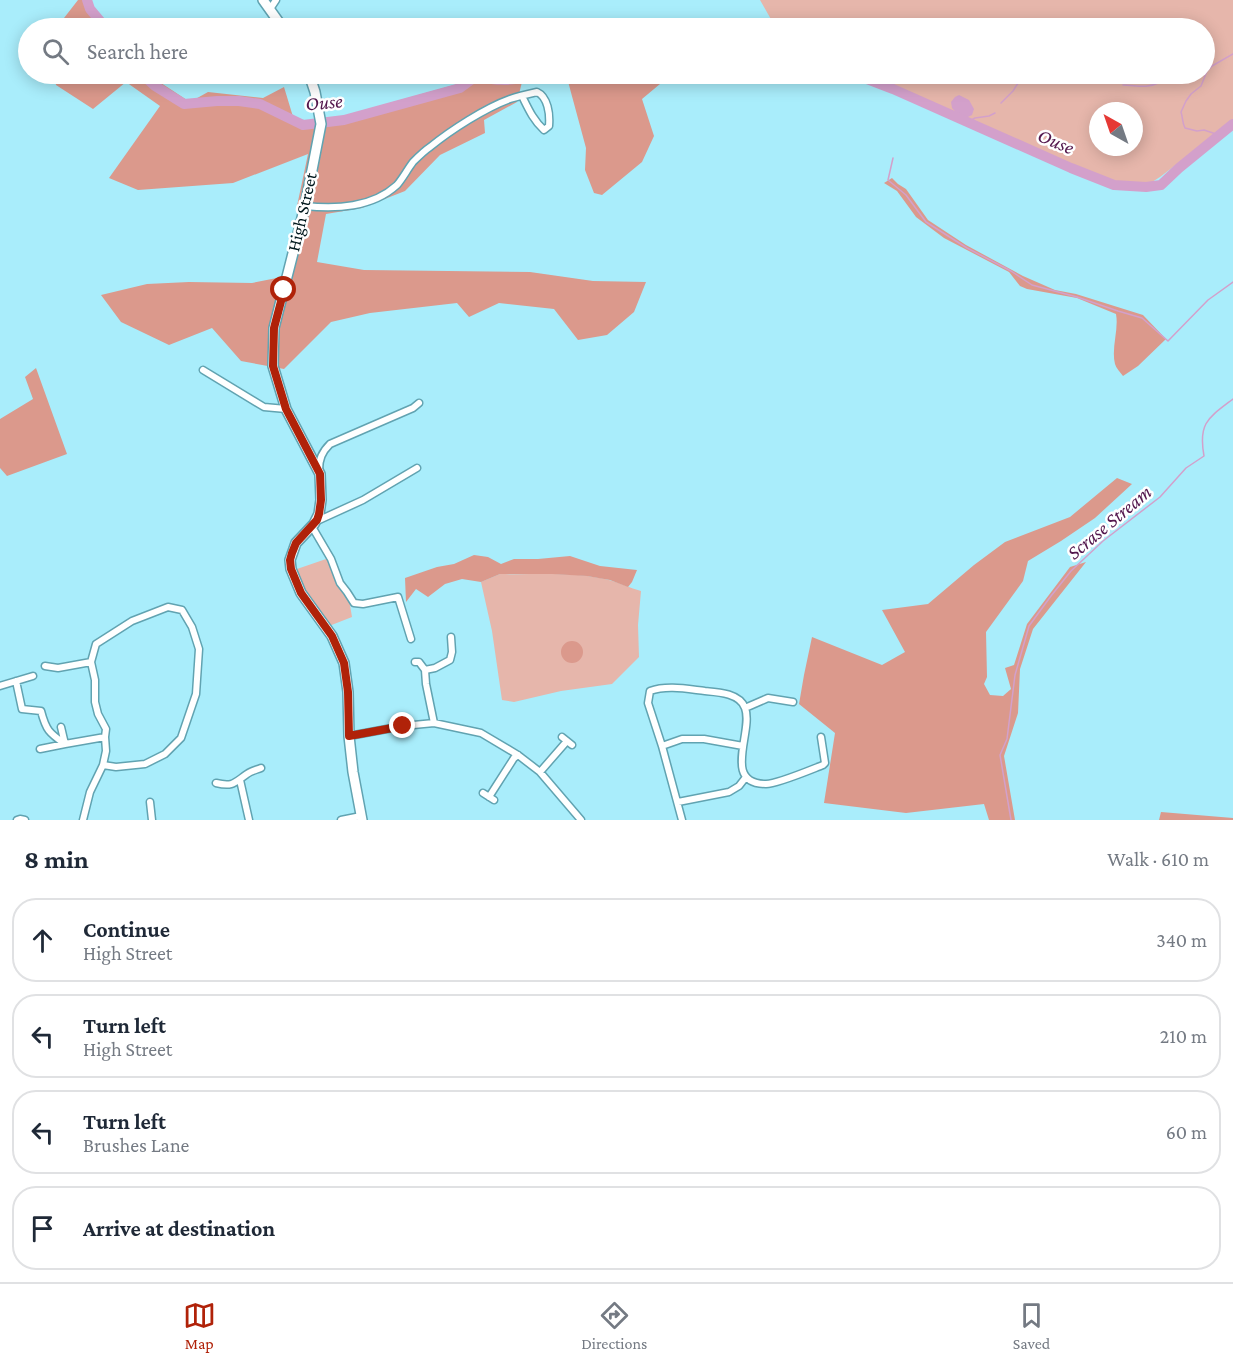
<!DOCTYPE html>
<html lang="en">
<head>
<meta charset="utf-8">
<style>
	body { margin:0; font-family:"Crimson Pro",serif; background:#f2f2f3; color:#1f2937 }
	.compass { position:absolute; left:1089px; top:102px; width:54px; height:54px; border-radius:50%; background:#fff; box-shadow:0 3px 15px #0003; rotate:320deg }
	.stop { position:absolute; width:18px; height:18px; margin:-14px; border:4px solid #b02209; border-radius:50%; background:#fff }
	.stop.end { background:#b02209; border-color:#fff; box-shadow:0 2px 6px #0008 }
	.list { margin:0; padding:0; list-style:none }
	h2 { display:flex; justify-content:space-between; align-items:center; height:78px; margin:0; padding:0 24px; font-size:26px }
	h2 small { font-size:20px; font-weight:400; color:#747a83 }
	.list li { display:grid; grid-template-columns:39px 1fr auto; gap:18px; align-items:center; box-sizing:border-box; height:84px; margin:0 12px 12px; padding:0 12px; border:2px solid #e0e1e3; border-radius:24px }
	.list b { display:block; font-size:22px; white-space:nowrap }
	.list p { margin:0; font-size:20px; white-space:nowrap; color:#747a83 }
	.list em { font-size:20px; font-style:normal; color:#747a83 }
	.icon { flex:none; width:33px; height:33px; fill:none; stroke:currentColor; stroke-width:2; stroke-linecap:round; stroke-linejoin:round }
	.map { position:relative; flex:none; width:1233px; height:820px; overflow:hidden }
	.search { position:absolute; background:#fff; box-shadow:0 3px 15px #0003; left:18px; right:18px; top:18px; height:66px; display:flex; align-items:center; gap:15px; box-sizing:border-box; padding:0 21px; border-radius:33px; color:#747a83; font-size:22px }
	.sheet { height:462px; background:#fff }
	nav { display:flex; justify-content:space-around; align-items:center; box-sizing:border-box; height:84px; border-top:2px solid #e0e1e3; background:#fff; font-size:16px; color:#747a83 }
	nav a { display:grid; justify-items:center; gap:3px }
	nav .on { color:#b02209 }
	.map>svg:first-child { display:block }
</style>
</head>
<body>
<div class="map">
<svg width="1233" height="820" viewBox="0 0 1233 820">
	<rect width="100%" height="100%" fill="#a9edfb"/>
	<path fill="#e6b6ab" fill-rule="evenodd" d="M 760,0 L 1233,0 L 1233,121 L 1160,177 L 1152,182 L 1139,184 L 1113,182 L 1064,162 L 1024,148 L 992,134 L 867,74 L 1204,74 L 1204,28 L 776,28 ZM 1098,111 L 1134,111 L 1134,147 L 1098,147 Z
		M 329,558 L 349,599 L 352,617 L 329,626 L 305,589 L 297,569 Z
		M 500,574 C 536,575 574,571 609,580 C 620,583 630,588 641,591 L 638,625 L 639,657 L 612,684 L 561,691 L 514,702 L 502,700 L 492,631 L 481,582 Z"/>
	<path fill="#db998c" d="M 78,0 L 84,0 L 104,28 L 78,28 L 64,18 Z
		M 54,74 L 151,74 L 158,81 L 190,102 L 208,92 L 263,98 L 284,87 L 294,120 L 329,120 L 465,82 L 474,74 L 524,74 L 517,102 L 484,120 L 485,133 L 440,155 L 405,191 L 362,208 L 326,214 L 317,262 L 364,270 L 530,272 L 593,281 L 646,282 L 634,312 L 607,335 L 578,340 L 554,309 L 499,303 L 469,317 L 457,303 L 370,313 L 331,322 L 284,369 L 241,361 L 212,328 L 169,345 L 121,322 L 101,295 L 147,284 L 189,282 L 252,283 L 292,275 L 307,214 L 297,206 L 308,154 L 233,183 L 138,190 L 109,178 L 160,106 L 126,82 L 93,109 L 56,85 Z
		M 566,74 L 672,74 L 642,99 L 654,136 L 642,162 L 602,195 L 594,193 L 585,170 L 586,148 Z
		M 892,178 L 898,184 L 906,189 L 928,220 L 966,245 L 1023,276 L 1055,290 L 1076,294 L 1143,315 L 1166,339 L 1138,366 L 1123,376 C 1120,372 1116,368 1115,364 C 1111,348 1119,330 1116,314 L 1077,298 L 1027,289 L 1020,286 L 1009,272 L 944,238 L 916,217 L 897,191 L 884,183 Z
		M 36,368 L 67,454 L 7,476 L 0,468 L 0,419 L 33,399 L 25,377 Z
		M 1117,478 L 1132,484 L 1095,518 L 1061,541 L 1028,561 L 1023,581 L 986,632 L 987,677 L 984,684 L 990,695 L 1003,696 L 1011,689 L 1005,668 L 1014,665 L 1027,624 L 1070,567 L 1086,562 L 1033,629 L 1020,669 L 1018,713 L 1004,756 L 1015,820 L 989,820 L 984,804 L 906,813 L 824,803 L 835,733 L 799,704 L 804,675 L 812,637 L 882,665 L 905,652 L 882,610 L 928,604 L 974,565 L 1005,542 L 1070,517 Z
		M 474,555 L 488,557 L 501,564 L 514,559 L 538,559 L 570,556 L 600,566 L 637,570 L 632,582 L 628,587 L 610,580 L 587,576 L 552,574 L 500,574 L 481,582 L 462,579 L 445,584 L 428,597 L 416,589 L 406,602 L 405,578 L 437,567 L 454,564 Z
		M561 652a11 11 0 1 1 22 0a11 11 0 1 1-22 0Z
		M 1161,812 L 1233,818 L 1233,820 L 1159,820 Z"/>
	<path fill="#d3a0cb" d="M 959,95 L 969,100 L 974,109 L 972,115 L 968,117 L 959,116 L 952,108 L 951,102 L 955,97 Z"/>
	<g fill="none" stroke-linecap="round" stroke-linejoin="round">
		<path stroke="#d3a0cb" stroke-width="1.5" d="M 614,74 L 636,78 L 642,74
			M 471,79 C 481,80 490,84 500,84 C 514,85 530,80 542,74
			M 1123,85 C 1135,85 1147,89 1158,83 L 1159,74
			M 1001,103 L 1013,91 L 1020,80
			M 968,122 L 975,118 L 989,116 L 995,113
			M 1219,135 L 1204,130 L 1197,131 L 1185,128 C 1182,122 1183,118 1181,112 L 1186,101 L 1191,94 L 1201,86 L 1207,71 L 1212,66 L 1233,54
			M 893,158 L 888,180 L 906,195 L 926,222 L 967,248 L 1011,271 L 1032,285 L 1077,297 L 1118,311 L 1142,318 L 1168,341 L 1208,300 L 1233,282
			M 1011,820 L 1000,755 L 1007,739 L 1015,675 L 1029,626 L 1051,596 L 1071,571 L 1103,541 L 1160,497 L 1186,468 L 1204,456 C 1198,423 1208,418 1233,399"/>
		<path stroke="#d3a0cb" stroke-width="10" d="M 87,0 L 90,9 L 106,28
			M 142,74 L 155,86 L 184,104 L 217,101 L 239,101 L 260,104 L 303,125 L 344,120 L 460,88 L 479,74
			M 854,74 L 893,89 L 1071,168 L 1114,185 L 1146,187 L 1161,185 L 1179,168 L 1233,124"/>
		<g stroke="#61a3b1" stroke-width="9">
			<path id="minor" d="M 270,9 L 276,0
				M 305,206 C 336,209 372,208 397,185 C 403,178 407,170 413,162 C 418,157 424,151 430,147 C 451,130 485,108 510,99 C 519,96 528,94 537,92 C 548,97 550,114 549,126 L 544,130 C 533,120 528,108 522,96
				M 203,370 L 264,407 L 286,409
				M 319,470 C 319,459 322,452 330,444 L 413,408 L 419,403
				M 317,521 L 363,500 L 417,468
				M 311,528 L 314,530 L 331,559 L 340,583 L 347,592 L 354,603 L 363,604 L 398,597 L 411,639
				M 415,662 L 419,662 L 425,670 L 426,684 L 434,723
				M 45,666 L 58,668 L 91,662
				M 425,670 L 435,668 L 450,660 L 452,652 L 451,637
				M 16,681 L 22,709 L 41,711 C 46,730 49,733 65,744 L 105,737
				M 0,686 L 33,676
				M 745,708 L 768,698 L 793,702
				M 349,736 L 403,726 L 434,723 L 481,733 L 518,755 L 540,772 L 581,820
				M 562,737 L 572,745
				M 662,746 L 682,739 L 704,739 L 743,746
				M 40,749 L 65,744 L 61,727
				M 540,772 L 567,741
				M 240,780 L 249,820
				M 216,783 C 233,787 234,783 247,774 C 251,771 256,770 261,768
				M 483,793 L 494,800
				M 489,797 L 514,758 L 518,755
				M 150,802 L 152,820
				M 678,802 L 729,792 L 739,786 L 746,777
				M 17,820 L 20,819 L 25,820
				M 83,820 L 90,792 L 103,765 L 106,751 L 105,737 L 106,729 L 98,714 L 95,702 L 95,680 L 91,662 L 96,644 L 132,621 L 168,607 L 182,610 L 192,627 L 199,649 L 196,694 L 181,738 L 165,754 L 145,764 L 116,767 L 103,765
				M 341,820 L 361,816
				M 682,820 L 662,746 L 648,703 L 650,691 C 667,685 687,689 705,691 C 717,692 740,693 745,708 C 754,731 721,784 766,784 C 777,784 810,770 823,765 L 825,763 L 821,737"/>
		</g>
		<g stroke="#61a3b1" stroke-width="12">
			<path id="secondary" d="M 263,0 L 283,28
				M 309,74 L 315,92 L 321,124 L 305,206 L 274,328 L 273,366 L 286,409 L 320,474 L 321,500 L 319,514 L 314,524 L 296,543 L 290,560 L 291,569 L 301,593 L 332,636 L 344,663 L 348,692 L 349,736 L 353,772 L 362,820"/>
		</g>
		<use href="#minor" stroke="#fff" stroke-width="6"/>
		<use href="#secondary" stroke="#fff" stroke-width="9"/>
	</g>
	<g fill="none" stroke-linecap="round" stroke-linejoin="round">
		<path stroke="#b02209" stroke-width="8" d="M 284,290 L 274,328 L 273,366 L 286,409 L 320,474 L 321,500 L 319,514 L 317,520 L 296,543 L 292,553 L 290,560 L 291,569 L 301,593 L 332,636 L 344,663 L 348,692 L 349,736 L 403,726"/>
	</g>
	<g text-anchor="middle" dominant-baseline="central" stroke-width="5" stroke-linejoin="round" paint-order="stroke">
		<g font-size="18" fill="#00181d" stroke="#fff">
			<text transform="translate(302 212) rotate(-77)">High Street</text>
		</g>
		<g font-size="20" font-style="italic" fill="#53174d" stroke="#fff">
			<text transform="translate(324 102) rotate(-5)">Ouse</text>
			<text transform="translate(1056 141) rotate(23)">Ouse</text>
			<text transform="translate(1109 522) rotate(-40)">Scrase Stream</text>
		</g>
	</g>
</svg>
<svg class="compass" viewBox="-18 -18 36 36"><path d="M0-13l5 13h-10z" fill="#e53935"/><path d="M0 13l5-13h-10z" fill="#747a83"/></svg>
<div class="stop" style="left:284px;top:290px"></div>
<div class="stop end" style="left:403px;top:726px"></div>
<div class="search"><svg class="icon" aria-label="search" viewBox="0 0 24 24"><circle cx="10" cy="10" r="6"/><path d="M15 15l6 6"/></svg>Search here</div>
</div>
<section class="sheet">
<h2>8 min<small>Walk · 610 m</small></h2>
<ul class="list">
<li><svg class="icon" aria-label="ahead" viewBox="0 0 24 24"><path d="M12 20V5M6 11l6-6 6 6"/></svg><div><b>Continue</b><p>High Street</p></div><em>340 m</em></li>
<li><svg class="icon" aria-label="left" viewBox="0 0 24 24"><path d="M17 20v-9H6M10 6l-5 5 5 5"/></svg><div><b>Turn left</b><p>High Street</p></div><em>210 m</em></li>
<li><svg class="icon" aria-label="left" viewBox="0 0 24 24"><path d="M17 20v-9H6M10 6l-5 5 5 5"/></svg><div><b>Turn left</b><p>Brushes Lane</p></div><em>60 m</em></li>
<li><svg class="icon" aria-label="arrive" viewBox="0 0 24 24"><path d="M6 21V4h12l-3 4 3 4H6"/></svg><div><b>Arrive at destination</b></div></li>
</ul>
</section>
<nav>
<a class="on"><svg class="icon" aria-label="map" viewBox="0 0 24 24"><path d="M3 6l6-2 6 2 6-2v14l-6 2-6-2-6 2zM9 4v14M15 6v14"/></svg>Map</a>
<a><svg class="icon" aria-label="directions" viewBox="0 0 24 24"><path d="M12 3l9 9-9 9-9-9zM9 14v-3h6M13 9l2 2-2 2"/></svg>Directions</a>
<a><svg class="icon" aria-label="saved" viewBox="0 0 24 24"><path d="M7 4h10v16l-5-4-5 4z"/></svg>Saved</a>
</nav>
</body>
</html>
